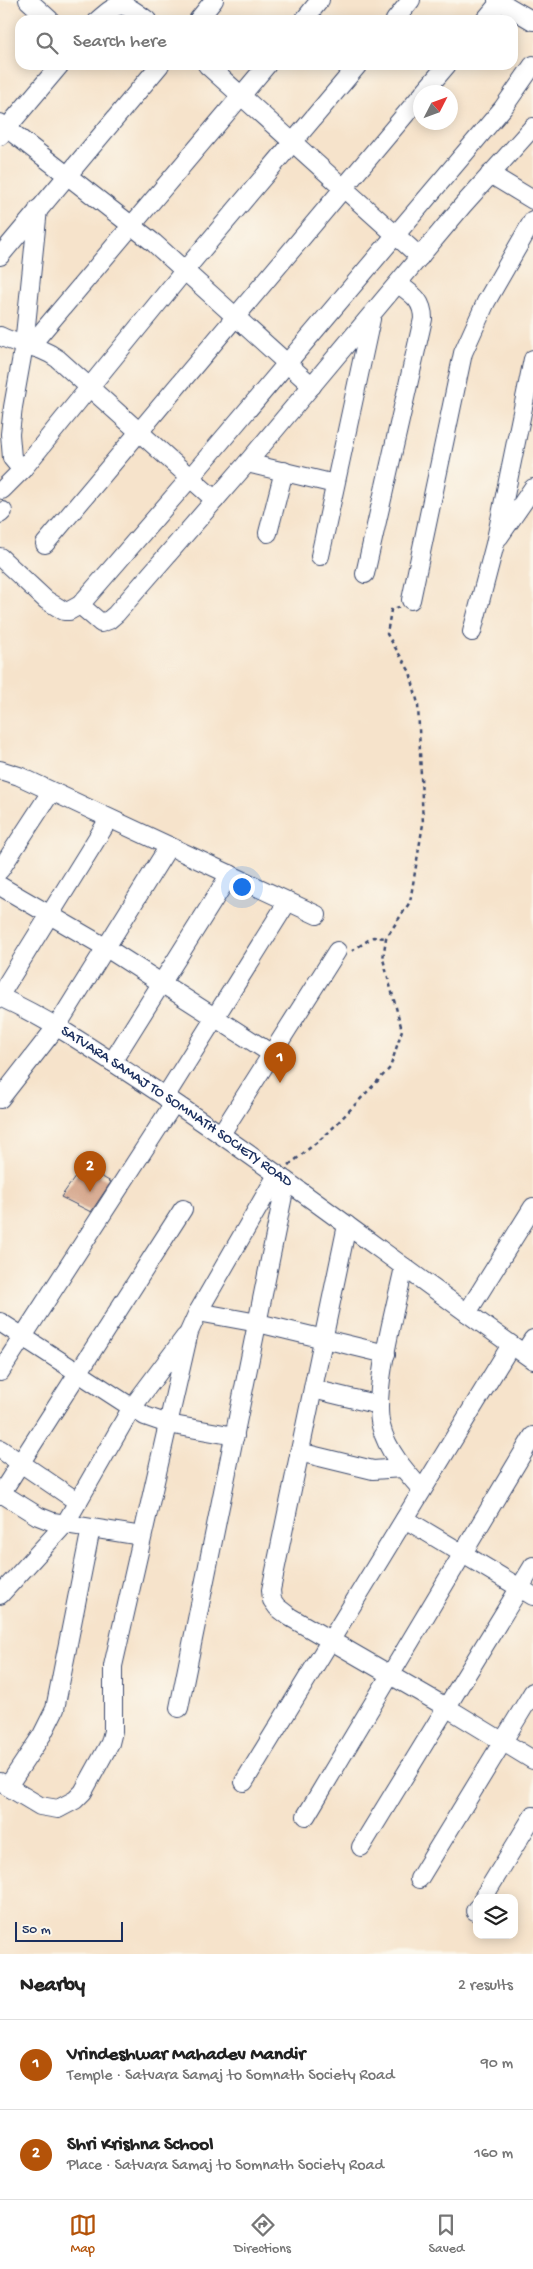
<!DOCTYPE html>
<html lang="en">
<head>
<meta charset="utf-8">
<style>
	body { margin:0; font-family:"Gochi Hand",sans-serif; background:#f6f6f6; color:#222 }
	.controls { position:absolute; right:15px; bottom:15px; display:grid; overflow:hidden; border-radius:10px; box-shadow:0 2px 12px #0003 }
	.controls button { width:45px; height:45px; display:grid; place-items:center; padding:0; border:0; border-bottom:1px solid #e0e0e0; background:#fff; color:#222; font:25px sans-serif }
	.compass { position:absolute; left:413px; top:85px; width:45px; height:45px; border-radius:50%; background:#fff; box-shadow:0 2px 12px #0003; rotate:48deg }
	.scale { position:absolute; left:15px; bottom:12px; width:108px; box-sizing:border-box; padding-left:5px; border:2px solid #1b2f5e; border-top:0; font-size:14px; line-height:18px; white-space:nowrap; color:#1b2f5e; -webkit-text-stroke:4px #fbf7ec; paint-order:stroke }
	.you { position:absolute; left:241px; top:886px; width:18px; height:18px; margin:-12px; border:4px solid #fff; border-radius:50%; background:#1a73e8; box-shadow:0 0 0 8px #1a73e833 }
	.badge { display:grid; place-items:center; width:32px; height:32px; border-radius:50%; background:#b45309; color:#fff; font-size:16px; font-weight:700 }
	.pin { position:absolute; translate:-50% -41px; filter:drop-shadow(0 1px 2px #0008) }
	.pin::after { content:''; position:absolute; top:26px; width:18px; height:15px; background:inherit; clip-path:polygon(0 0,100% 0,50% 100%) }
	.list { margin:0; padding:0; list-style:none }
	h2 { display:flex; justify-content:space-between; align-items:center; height:65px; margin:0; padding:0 20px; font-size:21px }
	h2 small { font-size:16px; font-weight:400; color:#767676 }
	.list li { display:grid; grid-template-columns:32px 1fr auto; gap:15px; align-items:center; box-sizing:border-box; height:90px; padding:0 20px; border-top:1px solid #e0e0e0 }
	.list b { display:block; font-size:19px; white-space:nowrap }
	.list p { margin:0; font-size:16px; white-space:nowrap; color:#767676 }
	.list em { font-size:16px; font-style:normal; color:#767676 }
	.icon { flex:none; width:28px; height:28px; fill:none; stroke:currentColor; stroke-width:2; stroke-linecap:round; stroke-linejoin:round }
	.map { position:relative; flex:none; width:533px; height:1954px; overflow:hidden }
	.search { position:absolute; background:#fff; box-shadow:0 2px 12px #0003; left:15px; right:15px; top:15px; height:55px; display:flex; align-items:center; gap:12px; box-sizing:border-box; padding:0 18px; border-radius:15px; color:#767676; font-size:19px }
	.sheet { height:245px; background:#fff }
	nav { display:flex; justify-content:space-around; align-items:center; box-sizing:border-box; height:70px; border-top:1px solid #e0e0e0; background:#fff; font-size:14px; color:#767676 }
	nav a { display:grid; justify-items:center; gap:2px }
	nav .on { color:#b45309 }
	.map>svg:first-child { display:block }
</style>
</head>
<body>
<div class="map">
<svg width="533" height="1954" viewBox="0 0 533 1954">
	<rect width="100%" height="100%" fill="#fbf7ec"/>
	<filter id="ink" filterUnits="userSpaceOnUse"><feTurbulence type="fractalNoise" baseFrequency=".02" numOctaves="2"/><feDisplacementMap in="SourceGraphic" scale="10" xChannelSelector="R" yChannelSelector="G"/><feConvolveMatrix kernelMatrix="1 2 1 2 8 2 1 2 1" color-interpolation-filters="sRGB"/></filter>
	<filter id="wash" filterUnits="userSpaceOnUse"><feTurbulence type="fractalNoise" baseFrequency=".0096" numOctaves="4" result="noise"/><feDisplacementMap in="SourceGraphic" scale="20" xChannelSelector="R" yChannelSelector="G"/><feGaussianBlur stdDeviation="1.12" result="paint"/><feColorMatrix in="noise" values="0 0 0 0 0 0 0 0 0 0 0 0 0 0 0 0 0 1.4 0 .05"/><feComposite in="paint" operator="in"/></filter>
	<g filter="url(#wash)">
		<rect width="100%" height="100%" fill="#f6e3cb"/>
		<g id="blocks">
			<path fill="#d6a78d" d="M 83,1166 L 111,1182 L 91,1212 L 61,1197 Z"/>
		</g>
	</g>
	<g filter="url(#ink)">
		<use href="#blocks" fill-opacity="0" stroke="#3c4a6e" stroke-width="1"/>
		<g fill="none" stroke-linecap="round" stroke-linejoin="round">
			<g stroke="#3c4a6e" stroke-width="20">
				<g id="street">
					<path d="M 28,0 L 50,20"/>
					<path d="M 497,0 L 533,21"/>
					<path d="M 98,20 C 120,0 123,2 147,20"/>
					<path d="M 198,20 L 214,0"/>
					<path d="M 304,20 L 320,0"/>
					<path d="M 395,20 L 411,0"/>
					<path d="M 485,20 L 500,2"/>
					<path d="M 207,65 L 420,257"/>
					<path d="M 424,92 L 447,65"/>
					<path d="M 0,123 L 154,243 L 312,386"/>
					<path d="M 0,136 L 60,65"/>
					<path d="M 490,174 L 533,200"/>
					<path d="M 0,256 L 160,65"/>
					<path d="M 0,336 C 21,347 38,344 58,359 L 215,500"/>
					<path d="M 31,345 L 267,65"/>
					<path d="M 247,463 L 335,484"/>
					<path d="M 22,470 L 12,458 L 10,434 L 13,407 L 24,345 L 38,209"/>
					<path d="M 2,490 L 22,470 L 185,270 L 358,65"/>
					<path d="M 0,514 L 3,511"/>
					<path d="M 268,533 L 284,471"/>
					<path d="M 499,537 L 533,488"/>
					<path d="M 45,544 L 420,97"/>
					<path d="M 320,556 L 371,319"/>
					<path d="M 0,557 L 46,600 L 64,611 L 69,611 L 80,605 L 190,478 L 503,108 L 533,65"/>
					<path d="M 365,574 L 423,319 C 423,300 412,294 398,284"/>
					<path d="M 411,600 L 463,353 L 486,302 L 533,220"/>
					<path d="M 80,605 L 101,623 L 109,620 L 116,614 L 247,463 L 463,205 L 533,127"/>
					<path d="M 472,632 L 495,544 L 533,359"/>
					<path d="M 0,770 L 19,776 L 317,915"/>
					<path d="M 0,870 L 51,792"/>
					<path d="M 0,886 L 105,947 L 272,1054"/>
					<path d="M 0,995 L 109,819"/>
					<path id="s1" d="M 0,997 C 55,1022 104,1057 155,1090 C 284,1175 406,1271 533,1360"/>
					<path d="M 112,1062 L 230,874"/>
					<path d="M 165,1097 L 288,901"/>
					<path d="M 0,1099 L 57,1026 L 169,846"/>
					<path d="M 221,1134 L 337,951"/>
					<path d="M 347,1225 L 271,1590 L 272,1600 L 277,1607 L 290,1617 L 446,1707 L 533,1760"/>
					<path d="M 404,1267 C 396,1306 372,1391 381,1426 C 387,1451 406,1472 422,1490"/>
					<path d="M 198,1312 L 258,1323 L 386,1354"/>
					<path d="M 467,1313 L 533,1207"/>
					<path d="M 0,1322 L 145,1416 L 168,1424 L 235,1436"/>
					<path d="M 524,1353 L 533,1339"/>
					<path d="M 0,1372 L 174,1103"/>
					<path d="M 313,1389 L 379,1405"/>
					<path d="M 0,1449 L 78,1502"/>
					<path d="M 299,1452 L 373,1470 L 402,1468"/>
					<path d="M 1,1493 L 38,1516 L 53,1522 L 142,1536"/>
					<path d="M 0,1495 L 183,1209"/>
					<path d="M 405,1519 L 533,1596"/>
					<path d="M 0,1595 L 65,1524 L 131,1409 L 185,1337"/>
					<path d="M 179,1708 L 286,1181"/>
					<path d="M 0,1782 L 40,1806 L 58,1809 L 75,1800 L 83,1792 L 110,1743 L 113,1731 L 113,1666 L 189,1332 L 198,1312 L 277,1175"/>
					<path d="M 244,1782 L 511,1345"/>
					<path d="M 8,1786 L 42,1735 L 55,1709 L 91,1528"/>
					<path d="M 306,1816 L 533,1436"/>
					<path d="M 361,1847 L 533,1566"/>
					<path d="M 419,1879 L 533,1692"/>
					<path d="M 483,1898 L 533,1816"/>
					<path d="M 475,1911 L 477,1908"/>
				</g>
			</g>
			<path stroke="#3c4a6e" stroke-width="2.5" stroke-dasharray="4 4" stroke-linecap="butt" d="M 352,951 L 373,937 L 386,938
				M 289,1165 L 328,1133 L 390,1068 L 402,1030 L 383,959 L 386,938 L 410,902 L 423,824 L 418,704 L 410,672 L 387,634 L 391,610 L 399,607"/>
			<use href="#street" stroke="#fff" stroke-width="18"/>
		</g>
	</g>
	<g text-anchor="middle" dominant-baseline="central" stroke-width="4" stroke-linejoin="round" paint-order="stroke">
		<g font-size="15" fill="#1b2f5e" stroke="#fbf7ec">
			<text stroke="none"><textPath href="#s1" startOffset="208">SATVARA SAMAJ TO SOMNATH SOCIETY ROAD</textPath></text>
		</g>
	</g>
</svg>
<div class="controls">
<button><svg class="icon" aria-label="layers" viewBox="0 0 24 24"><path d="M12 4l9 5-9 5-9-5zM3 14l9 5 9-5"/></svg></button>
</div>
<svg class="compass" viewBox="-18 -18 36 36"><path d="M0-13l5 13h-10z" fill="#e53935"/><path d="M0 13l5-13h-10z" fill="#767676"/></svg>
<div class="scale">50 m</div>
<div class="you"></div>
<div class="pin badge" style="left:280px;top:1083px">1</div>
<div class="pin badge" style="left:90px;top:1192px">2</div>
<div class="search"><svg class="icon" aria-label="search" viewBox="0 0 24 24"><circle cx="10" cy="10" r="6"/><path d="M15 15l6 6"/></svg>Search here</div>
</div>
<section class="sheet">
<h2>Nearby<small>2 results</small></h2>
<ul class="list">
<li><span class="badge">1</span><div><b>Vrindeshwar Mahadev Mandir</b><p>Temple · Satvara Samaj to Somnath Society Road</p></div><em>90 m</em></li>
<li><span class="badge">2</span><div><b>Shri Krishna School</b><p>Place · Satvara Samaj to Somnath Society Road</p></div><em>160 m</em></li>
</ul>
</section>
<nav>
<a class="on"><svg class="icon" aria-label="map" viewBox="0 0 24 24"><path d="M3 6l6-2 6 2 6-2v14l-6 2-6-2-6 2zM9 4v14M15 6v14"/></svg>Map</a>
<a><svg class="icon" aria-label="directions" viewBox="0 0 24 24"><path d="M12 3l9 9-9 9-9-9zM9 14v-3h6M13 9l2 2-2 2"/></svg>Directions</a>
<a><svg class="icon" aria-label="saved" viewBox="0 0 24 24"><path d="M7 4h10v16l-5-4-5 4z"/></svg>Saved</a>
</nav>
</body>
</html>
